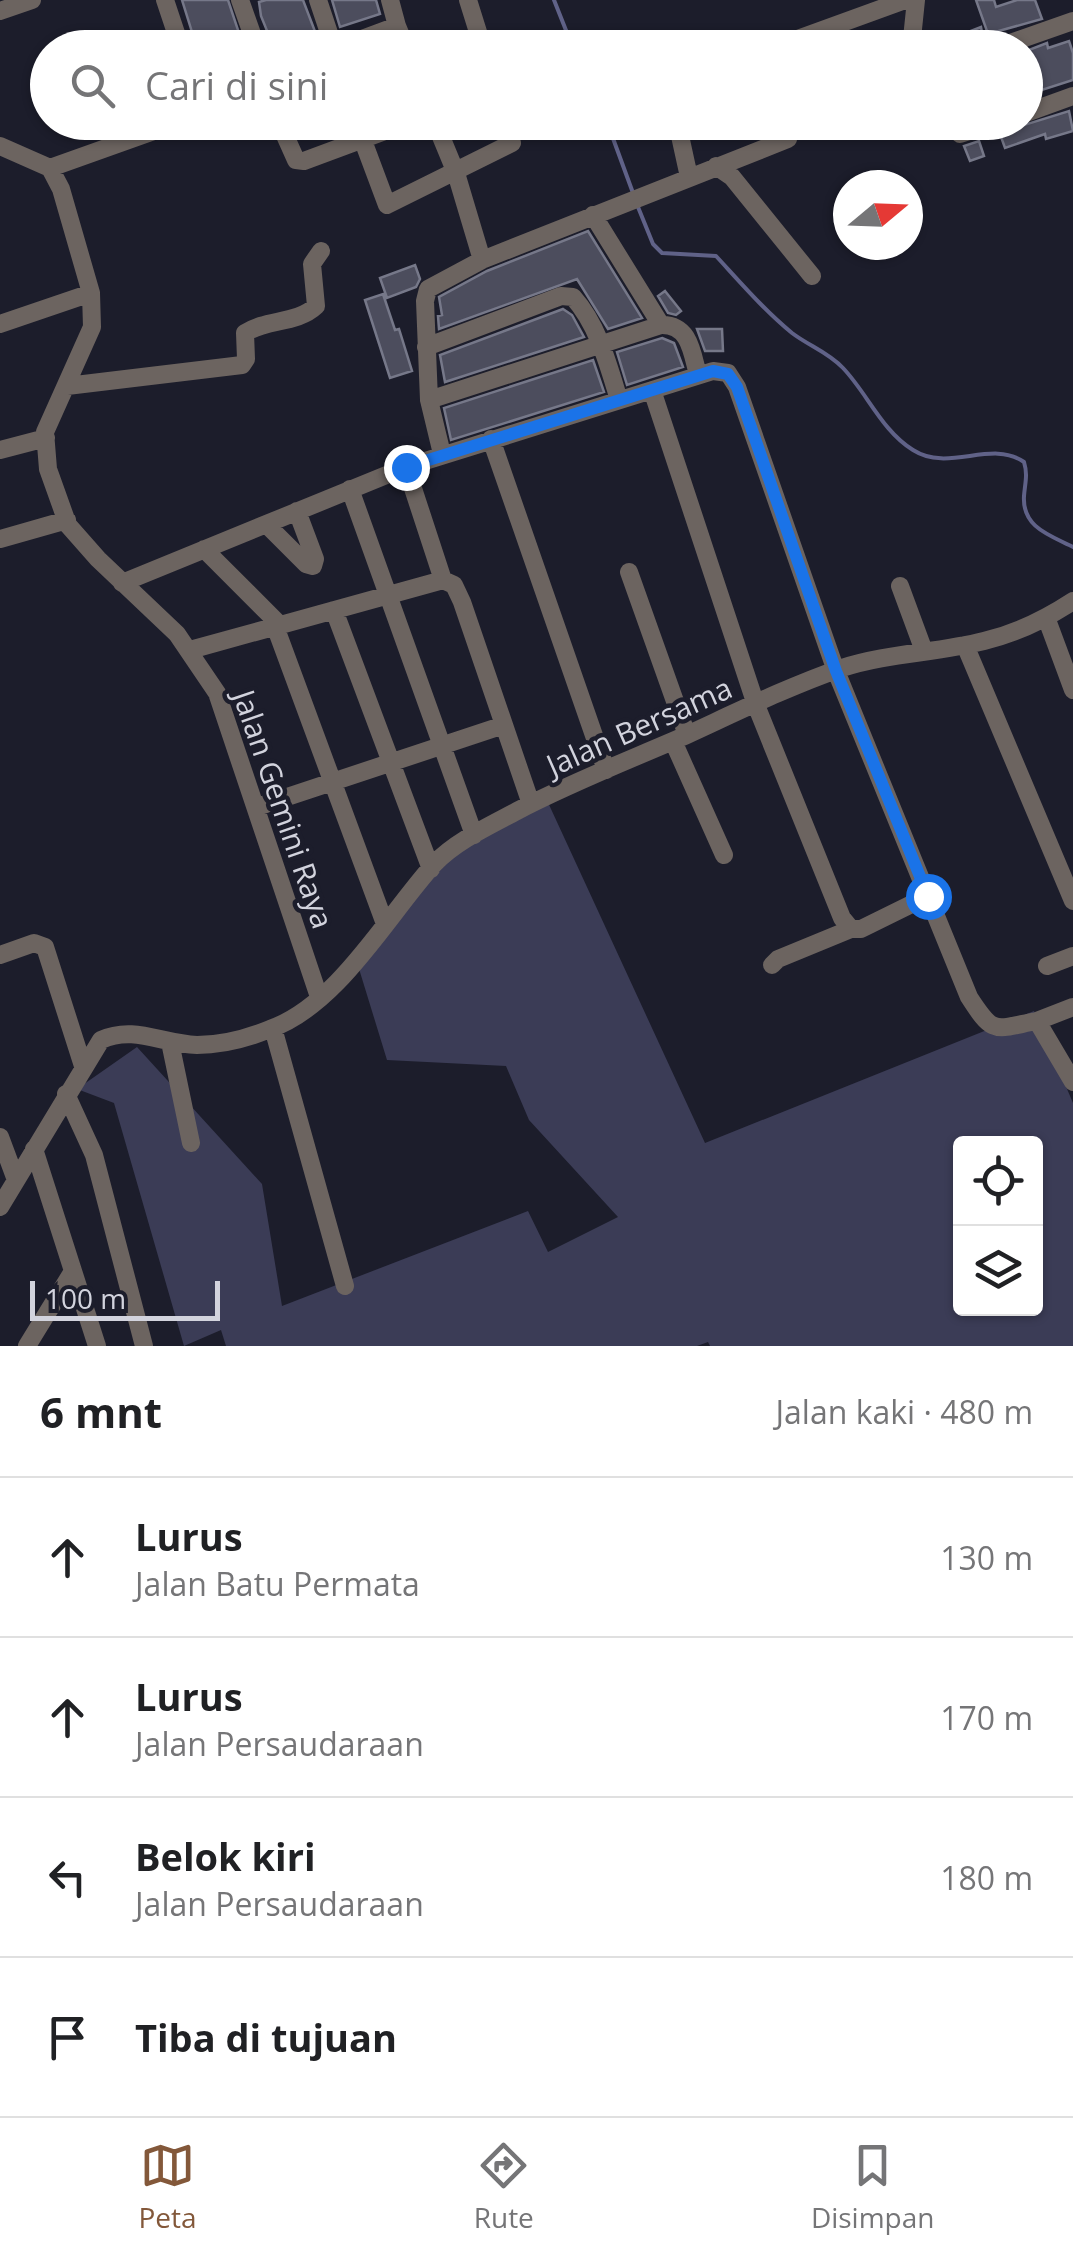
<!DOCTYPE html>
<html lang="id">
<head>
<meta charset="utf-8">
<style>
	body { margin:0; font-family:"Open Sans",sans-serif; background:#f6f6f6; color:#202124 }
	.controls { position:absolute; right:30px; bottom:30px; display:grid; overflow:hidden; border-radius:10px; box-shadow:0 2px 8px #0004 }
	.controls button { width:90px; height:90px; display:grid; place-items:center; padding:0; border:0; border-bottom:2px solid #e0e0e0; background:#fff; color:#202124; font:50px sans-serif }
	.compass { position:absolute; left:833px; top:170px; width:90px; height:90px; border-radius:50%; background:#fff; box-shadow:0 2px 8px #0004; rotate:71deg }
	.scale { position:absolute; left:30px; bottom:25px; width:190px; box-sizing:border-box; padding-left:10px; border:5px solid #d2d3dd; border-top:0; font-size:28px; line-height:35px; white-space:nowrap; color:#d2d3dd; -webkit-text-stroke:8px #1c1d2b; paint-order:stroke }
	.stop { position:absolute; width:30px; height:30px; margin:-22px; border:8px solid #1a73e8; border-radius:50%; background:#fff }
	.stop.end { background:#1a73e8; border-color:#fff; box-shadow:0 2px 10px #0008 }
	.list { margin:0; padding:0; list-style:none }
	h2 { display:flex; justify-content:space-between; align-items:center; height:130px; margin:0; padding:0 40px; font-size:42px }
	h2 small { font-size:32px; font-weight:400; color:#757577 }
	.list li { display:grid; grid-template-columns:65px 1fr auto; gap:30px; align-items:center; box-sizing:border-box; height:160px; padding:0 40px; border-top:2px solid #e0e0e0 }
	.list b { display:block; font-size:38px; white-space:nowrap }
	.list p { margin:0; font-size:32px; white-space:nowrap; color:#757577 }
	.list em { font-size:32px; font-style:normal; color:#757577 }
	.icon { flex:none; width:55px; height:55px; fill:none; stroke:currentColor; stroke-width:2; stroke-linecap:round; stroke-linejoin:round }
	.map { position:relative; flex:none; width:1073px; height:1346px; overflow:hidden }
	.search { position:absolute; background:#fff; box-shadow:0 2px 8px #0004; left:30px; right:30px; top:30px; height:110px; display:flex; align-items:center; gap:25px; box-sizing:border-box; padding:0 35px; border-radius:55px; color:#757577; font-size:38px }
	.sheet { height:770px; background:#fff }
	nav { display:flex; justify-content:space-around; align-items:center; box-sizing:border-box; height:140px; border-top:2px solid #e0e0e0; background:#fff; font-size:28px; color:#757577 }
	nav a { display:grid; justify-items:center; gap:5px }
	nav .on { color:#83583a }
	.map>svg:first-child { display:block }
</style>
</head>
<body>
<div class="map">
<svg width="1073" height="1346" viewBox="0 0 1073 1346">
	<rect width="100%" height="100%" fill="#1c1d2b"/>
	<path fill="#3b3c56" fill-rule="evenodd" d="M 545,796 L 705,1143 L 1034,1011 L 1073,1103 L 1073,1346 L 710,1346 L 708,1342 L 697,1346 L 226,1346 L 221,1330 L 184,1346 L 114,1103 L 77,1089 L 137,1047 L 262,1184 L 282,1306 L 528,1211 L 548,1252 L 618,1217 L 529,1120 L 506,1066 L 387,1060 L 356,959 L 437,862 ZM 960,1144 L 1036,1144 L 1036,1308 L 960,1308 Z"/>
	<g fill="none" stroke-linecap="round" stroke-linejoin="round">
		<path stroke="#606288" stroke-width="4" d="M 554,0 L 573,48
			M 607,122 L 633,193
			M 638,207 L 653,244 L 662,253 L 716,256 C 740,282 764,310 792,333 C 809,346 828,352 843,368 C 867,393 882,431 913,450 C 949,473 991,439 1024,462 C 1028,475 1025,483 1024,496 C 1022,527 1049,535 1073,547"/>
	</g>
	<path fill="#4c4d5d" stroke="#767889" stroke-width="2.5" d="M 182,0 L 228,0 L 244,48 L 197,48 Z
		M 266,0 L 303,0 L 319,42 L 299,48 L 274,48 L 261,16 L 259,2 Z
		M 332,0 L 376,0 L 380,14 L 340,27 Z
		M 976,0 L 994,0 L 996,7 L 1017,0 L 1035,0 L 1042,19 L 988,34 Z
		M 981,27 L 984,44 L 974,48 L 927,48 Z
		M 1069,41 L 1073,53 L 1073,80 L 1026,95 L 1026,51 L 1047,43 L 1048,48 Z
		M 1069,111 L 1073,131 L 1046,139 L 1045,134 L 1005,148 L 1000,134 L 1008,130 Z
		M 979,141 L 984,156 L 970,161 L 964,146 Z
		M 588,231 L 642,318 L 608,329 L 577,279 L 439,329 L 438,316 L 442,315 L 439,297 L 487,271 Z
		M 415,265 L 420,279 L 416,287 L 387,298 L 380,278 Z
		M 665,291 L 681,311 L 676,315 L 668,313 L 658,296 Z
		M 383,294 L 395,330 L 399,329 L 412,371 L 390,378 L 365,300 Z
		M 563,309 L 572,315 L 584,337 L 445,382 L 440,355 Z
		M 697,329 L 722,329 L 723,351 L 705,351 Z
		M 662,338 L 674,343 L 683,367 L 627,385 L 617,352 Z
		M 593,360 L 604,392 L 451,440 L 444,408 Z"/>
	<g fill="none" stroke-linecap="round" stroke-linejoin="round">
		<path stroke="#6c6460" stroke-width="18" d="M 165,0 L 181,48
			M 240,0 L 257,48
			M 318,0 L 334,48
			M 468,0 L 483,48
			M 0,11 L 32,0
			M 397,26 L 406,48
			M 338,48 L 397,26 L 390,0
			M 773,48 L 905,0
			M 911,48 L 916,0
			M 996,48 L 1073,21
			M 1026,113 L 1073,96
			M 279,122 L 296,160 L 304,161 L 409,122
			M 356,122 L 387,205 L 512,143
			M 435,122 L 456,173 L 482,260
			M 677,122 L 689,177
			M 946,122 L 960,134 L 998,122
			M 0,146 L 50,168 L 61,189 L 91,293 L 92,327 L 45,432 L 48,469 L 68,525 L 98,559 L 177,634 L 217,693 L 319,997
			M 716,166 L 732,177 L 812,276
			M 50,168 L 179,122
			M 593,215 L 661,325
			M 0,324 L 91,293
			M 426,347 L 561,296 L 573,297 C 598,325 608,364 619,400
			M 67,386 L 242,365 L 246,359 L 245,333 C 266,319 297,324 316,306 L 312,264 L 321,251
			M 652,390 L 756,705 L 842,918 L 851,929 L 861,929 L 928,896
			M 429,400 L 661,325 C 690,324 692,353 698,375
			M 491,439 L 606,770
			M 0,450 L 46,438
			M 442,454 L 429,400 L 425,301 L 428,289 L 482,260 L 788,139
			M 350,489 L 474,835
			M 266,524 L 306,564 L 313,566 L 315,559 L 297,511
			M 0,539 L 67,520
			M 204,549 L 280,625
			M 629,572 L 687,735
			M 443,580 L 454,585 L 462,602 L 531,804
			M 122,583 L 406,467 L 713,371 L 728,373 L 737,387 L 836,671 L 969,997 C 994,1036 994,1029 1037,1021 L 1073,1082
			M 900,586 L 924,651
			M 334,610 L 431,869
			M 1046,617 L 1073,690
			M 275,626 L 385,924
			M 965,645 L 1073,901
			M 190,650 L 443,580 L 406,467
			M 673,741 L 724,855
			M 257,807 L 504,725
			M 0,955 L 34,943 L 45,947 L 83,1066
			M 772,965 L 778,959 L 851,929
			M 1047,966 L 1073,956
			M 1037,1021 L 1073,1007
			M 273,1028 L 345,1286
			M 170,1042 L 191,1143
			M 66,1094 L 94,1155 L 144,1346
			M 0,1137 L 16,1180
			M 34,1149 L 97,1346
			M 0,1207 L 101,1040 C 134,1025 162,1044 197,1045 C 221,1045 248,1038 270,1029 C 338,1005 387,916 434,864 C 456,841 489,826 517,811 C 572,782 632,759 689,734 C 739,711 790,686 842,668 C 888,653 937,653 984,641 C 1014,634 1047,618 1073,601
			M 27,1346 L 73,1271"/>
	</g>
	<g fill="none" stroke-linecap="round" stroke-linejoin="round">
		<path stroke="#1a73e8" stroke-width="12" d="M 406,467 L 713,371 L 728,374 L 737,387 L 836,671 L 928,896"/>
	</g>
	<g text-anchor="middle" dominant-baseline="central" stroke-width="9" stroke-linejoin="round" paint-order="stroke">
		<g font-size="30" fill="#d2d3dd" stroke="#1c1d2b">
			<text transform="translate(639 726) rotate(-24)">Jalan Bersama</text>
			<text transform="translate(284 809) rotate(71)">Jalan Gemini Raya</text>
		</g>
	</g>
</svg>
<div class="controls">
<button><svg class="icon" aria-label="locate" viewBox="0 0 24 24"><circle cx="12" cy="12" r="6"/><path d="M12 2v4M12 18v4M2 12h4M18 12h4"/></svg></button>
<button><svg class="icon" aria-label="layers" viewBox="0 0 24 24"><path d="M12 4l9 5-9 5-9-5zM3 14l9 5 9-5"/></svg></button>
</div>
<svg class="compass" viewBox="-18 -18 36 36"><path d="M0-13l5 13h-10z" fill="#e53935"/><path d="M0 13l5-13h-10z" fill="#757577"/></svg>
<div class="scale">100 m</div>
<div class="stop" style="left:928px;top:896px"></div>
<div class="stop end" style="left:406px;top:467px"></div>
<div class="search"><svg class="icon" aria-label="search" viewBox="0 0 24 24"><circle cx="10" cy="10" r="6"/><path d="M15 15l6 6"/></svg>Cari di sini</div>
</div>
<section class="sheet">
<h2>6 mnt<small>Jalan kaki · 480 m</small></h2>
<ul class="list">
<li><svg class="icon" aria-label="ahead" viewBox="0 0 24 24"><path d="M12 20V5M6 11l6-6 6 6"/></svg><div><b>Lurus</b><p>Jalan Batu Permata</p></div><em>130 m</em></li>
<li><svg class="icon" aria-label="ahead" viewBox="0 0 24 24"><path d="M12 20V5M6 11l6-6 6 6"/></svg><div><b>Lurus</b><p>Jalan Persaudaraan</p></div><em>170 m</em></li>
<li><svg class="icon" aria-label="left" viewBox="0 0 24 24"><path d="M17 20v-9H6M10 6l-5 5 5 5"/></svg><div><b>Belok kiri</b><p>Jalan Persaudaraan</p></div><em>180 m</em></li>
<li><svg class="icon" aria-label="arrive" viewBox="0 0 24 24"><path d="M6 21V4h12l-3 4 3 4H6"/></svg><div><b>Tiba di tujuan</b></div></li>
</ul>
</section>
<nav>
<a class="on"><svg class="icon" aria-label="map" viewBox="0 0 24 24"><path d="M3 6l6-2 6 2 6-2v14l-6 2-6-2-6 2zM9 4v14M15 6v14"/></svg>Peta</a>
<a><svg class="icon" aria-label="directions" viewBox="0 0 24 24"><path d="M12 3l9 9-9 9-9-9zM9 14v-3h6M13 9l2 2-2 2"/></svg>Rute</a>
<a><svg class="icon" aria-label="saved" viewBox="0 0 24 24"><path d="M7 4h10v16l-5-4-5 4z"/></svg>Disimpan</a>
</nav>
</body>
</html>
